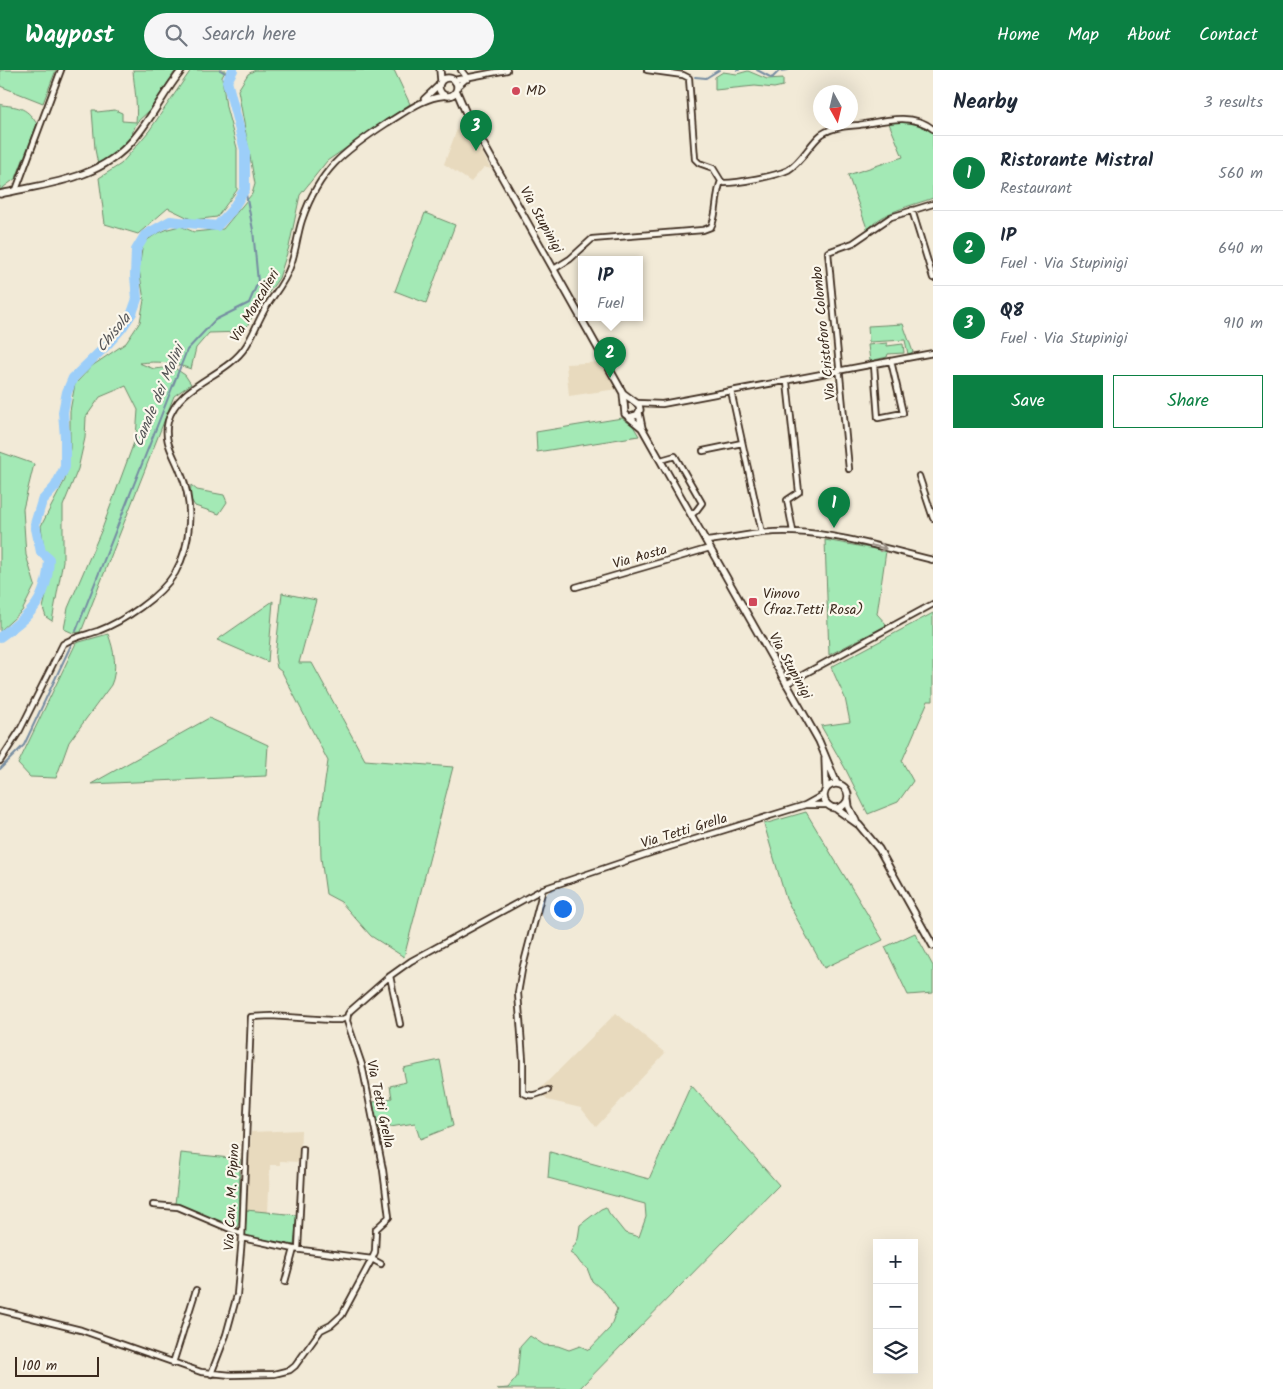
<!DOCTYPE html>
<html lang="en">
<head>
<meta charset="utf-8">
<style>
	body { margin:0; font-family:Kalam,sans-serif; background:#f6f6f7; color:#1f2937 }
	.controls { position:absolute; right:15px; bottom:15px; display:grid; overflow:hidden; border-radius:0px; box-shadow:0 5px 20px #0002 }
	.controls button { width:45px; height:45px; display:grid; place-items:center; padding:0; border:0; border-bottom:1px solid #e0e1e3; background:#fff; color:#1f2937; font:25px sans-serif }
	.compass { position:absolute; left:813px; top:15px; width:45px; height:45px; border-radius:50%; background:#fff; box-shadow:0 5px 20px #0002; rotate:172deg }
	.scale { position:absolute; left:15px; bottom:12px; width:84px; box-sizing:border-box; padding-left:5px; border:2px solid #3b2a1e; border-top:0; font-size:14px; line-height:18px; white-space:nowrap; color:#3b2a1e; -webkit-text-stroke:4px #fbf7ec; paint-order:stroke }
	.you { position:absolute; left:562px; top:838px; width:18px; height:18px; margin:-12px; border:4px solid #fff; border-radius:50%; background:#1a73e8; box-shadow:0 0 0 8px #1a73e833 }
	.badge { display:grid; place-items:center; width:32px; height:32px; border-radius:50%; background:#0b8043; color:#fff; font-size:16px; font-weight:700 }
	.pin { position:absolute; translate:-50% -41px; filter:drop-shadow(0 1px 2px #0008) }
	.pin::after { content:''; position:absolute; top:26px; width:18px; height:15px; background:inherit; clip-path:polygon(0 0,100% 0,50% 100%) }
	.popup { position:absolute; left:578px; top:186px; width:65px; height:65px; box-sizing:border-box; display:grid; place-content:center; border-radius:0px; background:#fff; filter:drop-shadow(0 1px 4px #0005); font-size:16px; white-space:nowrap; color:#747a83 }
	.popup b { font-size:19px; color:#1f2937 }
	.popup::after { content:''; position:absolute; left:50%; top:100%; margin-left:-10px; border:10px solid transparent; border-top-color:#fff }
	.list { margin:0; padding:0; list-style:none }
	h2 { display:flex; justify-content:space-between; align-items:center; height:65px; margin:0; padding:0 20px; font-size:21px }
	h2 small { font-size:16px; font-weight:400; color:#747a83 }
	.list li { display:grid; grid-template-columns:32px 1fr auto; gap:15px; align-items:center; box-sizing:border-box; height:75px; padding:0 20px; border-top:1px solid #e0e1e3 }
	.list b { display:block; font-size:19px; white-space:nowrap }
	.list p { margin:0; font-size:16px; white-space:nowrap; color:#747a83 }
	.list em { font-size:16px; font-style:normal; color:#747a83 }
	.actions { display:flex; gap:10px; padding:15px 20px }
	.actions a { flex:1; padding:11px 0; border:1px solid #0b8043; border-radius:0px; text-align:center; font-size:18px; color:#0b8043 }
	.actions .main { background:#0b8043; color:#fff }
	.icon { flex:none; width:28px; height:28px; fill:none; stroke:currentColor; stroke-width:2; stroke-linecap:round; stroke-linejoin:round }
	.map { position:relative; flex:none; width:933px; height:1319px; overflow:hidden }
	header { display:flex; align-items:center; gap:30px; box-sizing:border-box; height:70px; padding:0 25px; background:#0b8043; color:#fff }
	header strong { font-size:24px }
	nav { display:flex; gap:28px; margin-inline-start:auto; font-size:18px }
	.search { width:350px; height:45px; background:#f6f6f7; display:flex; align-items:center; gap:12px; box-sizing:border-box; padding:0 18px; border-radius:28px; color:#747a83; font-size:19px }
	main { display:flex }
	aside { flex:1; background:#fff }
	.map>svg:first-child { display:block }
</style>
</head>
<body>
<header>
<strong>Waypost</strong>
<div class="search"><svg class="icon" aria-label="search" viewBox="0 0 24 24"><circle cx="10" cy="10" r="6"/><path d="M15 15l6 6"/></svg>Search here</div>
<nav><a>Home</a><a>Map</a><a>About</a><a>Contact</a></nav>
</header>
<main>
<div class="map">
<svg width="933" height="1319" viewBox="0 0 933 1319">
	<rect width="100%" height="100%" fill="#f2ead7"/>
	<filter id="ink" filterUnits="userSpaceOnUse"><feTurbulence type="fractalNoise" baseFrequency=".02" numOctaves="2"/><feDisplacementMap in="SourceGraphic" scale="10" xChannelSelector="R" yChannelSelector="G"/><feConvolveMatrix kernelMatrix="1 2 1 2 8 2 1 2 1" color-interpolation-filters="sRGB"/></filter>
	<g filter="url(#ink)">
		<path fill="#e8dabe" d="M 462,46 L 491,99 L 484,97 L 471,112 L 444,94 Z
			M 603,292 L 617,319 L 569,326 L 566,294 Z
			M 616,943 L 665,983 L 596,1057 L 581,1038 L 547,1030 L 539,1020 Z
			M 301,1060 L 300,1092 L 280,1091 L 280,1095 L 270,1095 L 268,1143 L 246,1140 L 251,1062 Z"/>
		<path fill="#a3e9b5" stroke="#6f8a6a" d="M 0,0 L 56,0 L 43,33 L 0,16 Z
			M 133,0 L 176,0 L 149,41 L 137,52 L 130,68 L 113,85 L 98,95 L 95,79 L 92,40 L 96,40 L 97,42 L 115,40 L 122,43 L 122,51 L 136,52 C 138,34 134,17 133,0 Z
			M 191,0 L 226,0 L 222,7 L 226,37 L 237,78 L 237,120 L 217,147 L 193,150 L 168,138 L 138,164 L 105,154 L 99,108 L 121,94 L 149,61 Z
			M 255,0 L 394,0 L 410,34 L 327,91 L 300,125 L 289,177 L 279,208 L 254,243 L 244,262 L 209,263 L 196,278 L 191,299 C 171,292 159,291 139,293 L 154,299 L 173,297 L 185,305 L 191,314 L 174,326 L 81,562 L 73,563 L 64,559 L 68,538 L 102,459 L 136,367 L 138,340 L 126,316 L 100,327 L 86,347 L 85,368 L 78,399 L 63,436 L 63,491 L 52,551 L 46,547 L 43,538 L 52,500 L 51,488 L 44,479 L 41,456 L 65,410 L 70,378 L 70,341 L 75,314 L 92,296 L 126,273 L 140,252 L 144,230 L 139,199 L 143,173 L 156,164 L 168,159 L 180,156 L 194,162 L 223,159 L 252,124 L 255,114 L 238,20 L 248,4 Z
			M 748,1 L 767,9 L 783,8 L 783,16 L 774,18 L 755,16 L 715,20 L 715,7 L 723,2 L 737,4 Z
			M 0,34 L 2,35 C 20,37 27,38 37,54 L 16,108 L 0,120 Z
			M 888,51 C 904,51 920,52 933,62 L 933,128 C 914,135 877,143 868,161 L 848,105 L 903,87 Z
			M 425,143 L 455,155 L 426,233 L 395,221 Z
			M 903,254 L 913,282 L 908,284 L 905,270 L 869,272 L 868,256 Z
			M 887,273 L 887,276 L 903,274 L 904,283 L 888,284 L 887,287 L 870,291 L 868,275 Z
			M 622,348 L 633,356 L 639,366 L 537,382 L 536,362 Z
			M 0,382 L 34,394 L 23,439 L 26,485 L 35,515 L 22,541 L 0,561 Z
			M 191,415 L 197,420 L 224,425 L 227,432 L 219,444 L 195,436 L 190,428 Z
			M 825,470 L 886,481 L 877,544 L 887,555 L 829,585 Z
			M 282,523 L 316,530 L 299,593 L 312,593 L 365,690 L 453,697 L 404,887 L 371,866 L 341,832 L 326,824 L 321,788 L 320,746 L 328,691 L 282,602 L 277,598 L 275,587 Z
			M 273,531 L 268,592 L 217,570 Z
			M 933,543 L 933,631 L 928,631 L 902,691 L 913,711 L 898,732 L 868,744 L 845,698 L 821,656 L 850,652 L 845,628 L 831,597 Z
			M 108,564 C 114,579 118,600 111,615 L 69,672 L 56,708 L 30,707 L 18,694 L 76,573 Z
			M 209,648 L 268,675 L 266,706 L 91,714 Z
			M 806,742 L 883,870 L 824,898 L 786,829 L 764,754 Z
			M 915,863 L 933,896 L 933,923 L 908,925 L 885,877 Z
			M 440,990 L 453,1056 L 420,1069 L 415,1053 L 378,1059 L 373,1032 L 392,1028 L 390,1016 L 406,1012 L 403,998 Z
			M 691,1015 L 779,1115 L 579,1319 L 497,1319 L 508,1318 L 517,1307 L 520,1277 L 530,1266 L 544,1275 L 558,1276 L 569,1280 L 580,1276 L 589,1280 L 610,1258 L 617,1239 L 606,1223 L 592,1211 L 587,1198 L 581,1194 L 576,1187 L 570,1183 L 578,1169 L 580,1155 L 601,1139 L 606,1137 L 609,1143 L 625,1163 L 639,1167 L 646,1147 L 645,1134 L 548,1108 L 550,1082 L 649,1109 Z
			M 181,1083 L 240,1089 L 239,1153 L 236,1159 L 175,1134 Z
			M 246,1140 L 297,1145 L 294,1175 L 244,1167 Z"/>
		<g fill="none" stroke-linecap="round" stroke-linejoin="round">
			<path stroke="#758ca1" stroke-width="2" d="M 220,0 L 229,5
				M 737,0 L 739,0
				M 757,0 L 772,8 L 779,1 L 788,0
				M 695,7 L 706,8 L 719,0
				M 76,561 L 187,280 L 215,250 L 249,233 L 258,212 L 253,160 L 245,119
				M 0,699 L 24,675 L 72,573"/>
			<path stroke="#9ccef9" stroke-width="10" d="M 0,567 C 32,544 47,531 49,489 L 41,482 L 35,454 L 42,431 L 55,417 L 65,397 L 65,367 L 63,342 L 67,322 L 73,308 L 107,275 L 122,258 L 132,243 L 137,229 L 135,206 L 136,180 L 145,165 L 170,151 L 217,156 L 232,140 L 245,119 L 245,80 L 227,11 L 233,0"/>
			<g stroke="#3b2a1e" stroke-width="8">
				<path id="minor" d="M 461,0 L 468,9
					M 647,0 L 683,5 L 689,8 L 695,89 L 699,93 L 713,98 L 721,111 L 724,113 C 738,113 776,106 788,100 C 803,91 809,74 822,64 C 833,57 846,56 859,55 C 883,51 912,42 933,59
					M 454,10 L 507,0
					M 458,16 L 466,9
					M 424,29 L 440,14
					M 16,120 L 61,0
					M 912,140 L 933,208
					M 554,199 L 570,189 L 592,169 L 703,160 L 711,157 C 718,143 715,126 721,111
					M 874,295 L 878,348 L 903,343 L 891,291
					M 787,312 L 799,422 L 787,430 L 793,461
					M 731,321 L 762,463
					M 637,333 L 662,334 L 933,283
					M 703,381 L 742,373
					M 661,390 L 675,386 L 702,433 L 696,441 L 691,445
					M 849,399 L 828,182 L 853,173 L 891,147 L 933,134
					M 919,406 L 933,448
					M 706,471 C 735,468 764,460 794,462 C 840,464 887,479 933,490
					M 576,517 L 710,478
					M 786,614 L 933,534
					M 0,691 L 20,660 L 63,574 C 73,567 86,565 98,561 C 124,551 160,527 175,503 C 192,474 194,432 180,401 C 173,383 163,371 168,351 C 179,313 226,307 246,276 C 253,265 258,251 265,239 C 273,225 284,214 290,197 C 296,182 297,165 302,150 C 319,100 344,81 387,53 C 406,42 422,28 444,26
					M 806,735 L 828,735
					M 543,819 L 522,900 L 518,923 L 523,990 L 523,1022 C 531,1029 539,1023 548,1020
					M 390,906 L 400,954
					M 153,1135 L 178,1137 L 242,1164
					M 242,1168 L 294,1179 L 372,1189 L 381,1194
					M 298,1179 L 303,1079
					M 285,1212 L 294,1179
					M 0,1240 L 81,1260 L 201,1302 L 231,1305 L 274,1304 L 290,1300 L 295,1296 L 321,1260 L 331,1255 L 342,1245 L 372,1189 L 375,1182 L 376,1159 L 389,1147 L 383,1100 L 362,995 L 347,951 L 348,944 L 350,941 L 390,906 L 411,891 L 543,819 L 650,783 L 805,735 L 823,725
					M 173,1293 L 196,1220
					M 211,1304 L 226,1265 L 237,1225 L 242,1168 L 251,947 L 271,946 L 331,950 L 341,950 L 347,947"/>
			</g>
			<g stroke="#3b2a1e" stroke-width="9">
				<path id="tertiary" d="M 440,0 L 441,11
					M439 17a9 9 0 1 1 18 0a9 9 0 1 1-18 0Z
					M 457,22 L 466,43 L 623,323 L 639,335 L 640,340 L 637,345 L 630,347
					M 0,124 C 49,113 99,110 133,70 C 152,48 164,22 182,0
					M 623,323 L 625,344 L 642,358
					M 639,343 L 642,358 L 819,671 L 837,714
					M 825,688 L 826,718
					M824 726a12 12 0 1 1 24 0a12 12 0 1 1-24 0Z
					M 848,730 L 849,737 L 856,751
					M 835,738 L 859,755 L 879,779 L 933,876"/>
			</g>
			<use href="#minor" stroke="#fbf7ec" stroke-width="4.5"/>
			<use href="#tertiary" stroke="#fbf7ec" stroke-width="5.5"/>
		</g>
		<defs><path id="oneway-shaft" d="M-6 0H5M1.5-3L5.5 0L1.5 3" fill="none" stroke-width="1.6" stroke-linecap="round" stroke-linejoin="round" transform="scale(1.25)"/></defs>
		<use stroke="#9b9085" href="#oneway-shaft" transform="translate(879 477) rotate(13)"/>
	</g>
	<g fill="#d1495b" stroke="#fbf7ec" stroke-width="2">
		<circle cx="516" cy="21" r="5"/>
		<rect x="748" y="527" width="10" height="10" rx="2.5"/>
	</g>
	<g text-anchor="middle" dominant-baseline="central" stroke-width="4.5" stroke-linejoin="round" paint-order="stroke">
		<g font-size="14" fill="#3b2a1e" stroke="#fbf7ec" text-anchor="start">
			<text x="526" y="21">MD</text>
			<text x="763" y="524">Vinovo<tspan x="763" dy="16">(fraz.Tetti Rosa)</tspan></text>
		</g>
		<g font-size="14" fill="#3b2a1e" stroke="#fbf7ec">
			<text transform="translate(541 150) rotate(61)">Via Stupinigi</text>
			<text transform="translate(255 236) rotate(-59)">Via Moncalieri</text>
			<text transform="translate(824 263) rotate(-96)">Via Cristoforo Colombo</text>
			<text transform="translate(640 487) rotate(-16)">Via Aosta</text>
			<text transform="translate(790 596) rotate(61)">Via Stupinigi</text>
			<text transform="translate(684 761) rotate(-17)">Via Tetti Grella</text>
			<text transform="translate(380 1034) rotate(78)">Via Tetti Grella</text>
			<text transform="translate(232 1127) rotate(-87)">Via Cav. M. Pipino</text>
		</g>
		<g font-size="15" font-style="italic" fill="#535355" stroke="#fbf7ec">
			<text transform="translate(114 263) rotate(-51)">Chisola</text>
			<text transform="translate(159 326) rotate(-67)">Canale dei Molini</text>
		</g>
	</g>
</svg>
<div class="controls">
<button>+</button>
<button>−</button>
<button><svg class="icon" aria-label="layers" viewBox="0 0 24 24"><path d="M12 4l9 5-9 5-9-5zM3 14l9 5 9-5"/></svg></button>
</div>
<svg class="compass" viewBox="-18 -18 36 36"><path d="M0-13l5 13h-10z" fill="#e53935"/><path d="M0 13l5-13h-10z" fill="#747a83"/></svg>
<div class="scale">100 m</div>
<div class="you"></div>
<div class="pin badge" style="left:834px;top:458px">1</div>
<div class="pin badge" style="left:610px;top:308px">2</div>
<div class="popup"><b>IP</b>Fuel</div>
<div class="pin badge" style="left:476px;top:81px">3</div>
</div>
<aside>
<h2>Nearby<small>3 results</small></h2>
<ul class="list">
<li><span class="badge">1</span><div><b>Ristorante Mistral</b><p>Restaurant</p></div><em>560 m</em></li>
<li><span class="badge">2</span><div><b>IP</b><p>Fuel · Via Stupinigi</p></div><em>640 m</em></li>
<li><span class="badge">3</span><div><b>Q8</b><p>Fuel · Via Stupinigi</p></div><em>910 m</em></li>
</ul>
<div class="actions"><a class="main">Save</a><a>Share</a></div>
</aside>
</main>
</body>
</html>
